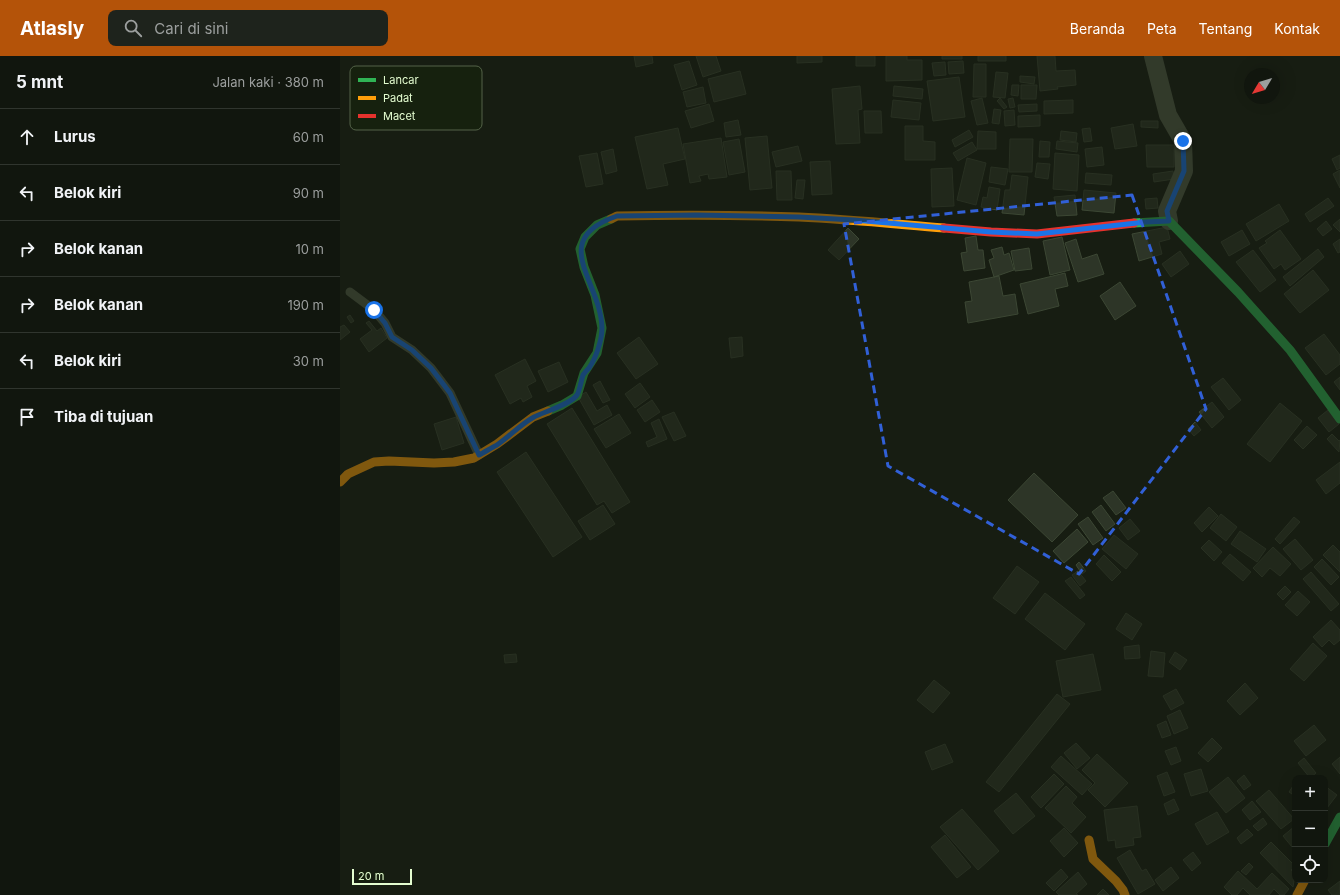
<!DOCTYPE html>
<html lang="id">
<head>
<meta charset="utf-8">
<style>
	body { margin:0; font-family:Inter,sans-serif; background:#1e231c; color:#f1f3f6 }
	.controls { position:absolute; right:12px; bottom:12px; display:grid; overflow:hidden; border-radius:8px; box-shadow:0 4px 16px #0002 }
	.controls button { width:36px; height:36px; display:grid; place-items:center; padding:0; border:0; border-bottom:1px solid #30352e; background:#11160e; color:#f1f3f6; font:20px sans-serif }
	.compass { position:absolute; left:904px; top:12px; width:36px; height:36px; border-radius:50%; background:#11160e; box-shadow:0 4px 16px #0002; rotate:232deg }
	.scale { position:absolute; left:12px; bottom:10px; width:60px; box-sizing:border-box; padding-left:4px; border:2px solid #e4fdd0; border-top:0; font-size:11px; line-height:14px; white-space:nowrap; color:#e4fdd0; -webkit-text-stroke:3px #16210e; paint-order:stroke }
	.stop { position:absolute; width:12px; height:12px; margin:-9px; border:3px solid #1a73e8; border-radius:50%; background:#fff }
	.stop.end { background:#1a73e8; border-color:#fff; box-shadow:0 1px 4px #0008 }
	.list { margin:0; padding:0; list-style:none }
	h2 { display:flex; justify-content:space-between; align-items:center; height:52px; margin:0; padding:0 16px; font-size:17px }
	h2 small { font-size:13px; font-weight:400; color:#9c9f9e }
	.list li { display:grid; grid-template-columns:26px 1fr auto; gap:12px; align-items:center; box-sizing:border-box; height:56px; padding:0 16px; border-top:1px solid #30352e }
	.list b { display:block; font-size:15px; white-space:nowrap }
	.list em { font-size:13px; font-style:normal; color:#9c9f9e }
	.icon { flex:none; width:22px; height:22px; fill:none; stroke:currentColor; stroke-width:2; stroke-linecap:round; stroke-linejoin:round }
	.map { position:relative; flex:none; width:1000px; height:839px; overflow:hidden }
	header { display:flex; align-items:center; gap:24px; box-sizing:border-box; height:56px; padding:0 20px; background:#b45309; color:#fff }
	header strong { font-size:19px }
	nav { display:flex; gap:22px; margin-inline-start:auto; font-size:14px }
	.search { width:280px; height:36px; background:#1e231c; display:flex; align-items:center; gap:10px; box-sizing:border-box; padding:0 14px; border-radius:8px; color:#9c9f9e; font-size:15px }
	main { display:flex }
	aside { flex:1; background:#11160e }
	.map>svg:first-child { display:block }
</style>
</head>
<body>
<header>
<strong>Atlasly</strong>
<div class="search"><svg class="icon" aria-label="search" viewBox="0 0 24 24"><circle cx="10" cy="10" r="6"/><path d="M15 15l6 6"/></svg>Cari di sini</div>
<nav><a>Beranda</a><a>Peta</a><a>Tentang</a><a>Kontak</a></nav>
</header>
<main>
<aside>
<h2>5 mnt<small>Jalan kaki · 380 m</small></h2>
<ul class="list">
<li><svg class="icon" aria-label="ahead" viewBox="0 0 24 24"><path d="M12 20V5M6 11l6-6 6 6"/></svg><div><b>Lurus</b></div><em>60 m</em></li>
<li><svg class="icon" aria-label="left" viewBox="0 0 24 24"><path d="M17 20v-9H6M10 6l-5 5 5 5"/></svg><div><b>Belok kiri</b></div><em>90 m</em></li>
<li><svg class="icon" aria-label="right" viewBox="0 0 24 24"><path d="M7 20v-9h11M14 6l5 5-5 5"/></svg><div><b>Belok kanan</b></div><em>10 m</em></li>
<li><svg class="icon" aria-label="right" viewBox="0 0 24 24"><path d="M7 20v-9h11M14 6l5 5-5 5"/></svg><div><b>Belok kanan</b></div><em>190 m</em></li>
<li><svg class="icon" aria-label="left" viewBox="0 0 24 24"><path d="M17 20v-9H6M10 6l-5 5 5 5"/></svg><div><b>Belok kiri</b></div><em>30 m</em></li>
<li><svg class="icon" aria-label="arrive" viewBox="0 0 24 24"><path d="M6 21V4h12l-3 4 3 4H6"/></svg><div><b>Tiba di tujuan</b></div></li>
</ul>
</aside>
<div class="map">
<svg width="1000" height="839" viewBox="0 0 1000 839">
	<rect width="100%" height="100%" fill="#171d12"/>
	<path fill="#2d3527" stroke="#3c4734" d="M 294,0 L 312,0 L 313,7 L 296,11 Z
		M 356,0 L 376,0 L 381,15 L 363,21 Z
		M 457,0 L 482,0 L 482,6 L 457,7 Z
		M 516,0 L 535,0 L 535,10 L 516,10 Z
		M 546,0 L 567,0 L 567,4 L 582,4 L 582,24 L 546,25 Z
		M 602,0 L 622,0 L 622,3 L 602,3 Z
		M 638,0 L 666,0 L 666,5 L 638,5 Z
		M 697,0 L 715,0 L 716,15 L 735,14 L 736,29 L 717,31 L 718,33 L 700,35 Z
		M 349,5 L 357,29 L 342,34 L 334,9 Z
		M 623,5 L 624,17 L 609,18 L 608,6 Z
		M 605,6 L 606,19 L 594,20 L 592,7 Z
		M 634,8 L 646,8 L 646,41 L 633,41 Z
		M 400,15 L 406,38 L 374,46 L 368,23 Z
		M 656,16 L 668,17 L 665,42 L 653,41 Z
		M 680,20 L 695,21 L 694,28 L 680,26 Z
		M 619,21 L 625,61 L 593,65 L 587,25 Z
		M 672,29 L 679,29 L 678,40 L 671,39 Z
		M 681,29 L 697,29 L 696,43 L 681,43 Z
		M 520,30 L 522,53 L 518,54 L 520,87 L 496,88 L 492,33 Z
		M 554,30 L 583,33 L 582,43 L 553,40 Z
		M 363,31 L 366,47 L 347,51 L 343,36 Z
		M 642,42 L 648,67 L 637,69 L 631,45 Z
		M 660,42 L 667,51 L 664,53 L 657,45 Z
		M 673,42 L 675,51 L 670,52 L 668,43 Z
		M 553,44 L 581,47 L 579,64 L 551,61 Z
		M 733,44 L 733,57 L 704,58 L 704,45 Z
		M 369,48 L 374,65 L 351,72 L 345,55 Z
		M 697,48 L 697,55 L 679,56 L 678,49 Z
		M 654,53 L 661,54 L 659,68 L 652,67 Z
		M 674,54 L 675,69 L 665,70 L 664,55 Z
		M 524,55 L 541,55 L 542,77 L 525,77 Z
		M 700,59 L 700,70 L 678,71 L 678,60 Z
		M 398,64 L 401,79 L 386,81 L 384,67 Z
		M 801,65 L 818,65 L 818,72 L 801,71 Z
		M 793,68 L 797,90 L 775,93 L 771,72 Z
		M 565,70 L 583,70 L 583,85 L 595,86 L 595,104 L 565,104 Z
		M 338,72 L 345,103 L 323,108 L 328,129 L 307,133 L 295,81 Z
		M 750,72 L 752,85 L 744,86 L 742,73 Z
		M 629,74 L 633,81 L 615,91 L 612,84 Z
		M 638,75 L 656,76 L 656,93 L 637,93 Z
		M 721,75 L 737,77 L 736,86 L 720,84 Z
		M 427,80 L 432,132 L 410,134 L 405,82 Z
		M 381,82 L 387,121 L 369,123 L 368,118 L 359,120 L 361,125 L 350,127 L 343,88 Z
		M 399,83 L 405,116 L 389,119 L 383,86 Z
		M 670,83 L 693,83 L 692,116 L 669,116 Z
		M 700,85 L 710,86 L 709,101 L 699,101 Z
		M 717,85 L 738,87 L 737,96 L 716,93 Z
		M 632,86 L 637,94 L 618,105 L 613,97 Z
		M 806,89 L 834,89 L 834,111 L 807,111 Z
		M 458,90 L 462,105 L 436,111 L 432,96 Z
		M 762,91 L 764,109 L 747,111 L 745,93 Z
		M 273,93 L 277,115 L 266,118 L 261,96 Z
		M 257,97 L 263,128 L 246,131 L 239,100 Z
		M 715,97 L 739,99 L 737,135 L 713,133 Z
		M 1000,99 L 1000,112 L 997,114 L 992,103 Z
		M 627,102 L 646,107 L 636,149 L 617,144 Z
		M 490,105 L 492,138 L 472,139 L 470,106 Z
		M 697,107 L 710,108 L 708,123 L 695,121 Z
		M 651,111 L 668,113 L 665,129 L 649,126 Z
		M 612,112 L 614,150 L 592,151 L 591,113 Z
		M 1000,114 L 1000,132 L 993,118 Z
		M 436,115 L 451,115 L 452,144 L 437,144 Z
		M 833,115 L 834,123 L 814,126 L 813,118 Z
		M 746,117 L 772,119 L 771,129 L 745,127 Z
		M 672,119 L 688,121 L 684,159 L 662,157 L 665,134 L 670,134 Z
		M 457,124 L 465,124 L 463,143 L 455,142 Z
		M 649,131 L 660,133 L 657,154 L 641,151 L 643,141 L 647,142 Z
		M 744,134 L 776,137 L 774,157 L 742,154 Z
		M 735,139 L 737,159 L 717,160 L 714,141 Z
		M 817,142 L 818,152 L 806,153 L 805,143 Z
		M 988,142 L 994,150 L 970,166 L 965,158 Z
		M 939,148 L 949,165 L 916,185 L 906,168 Z
		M 1000,163 L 1000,176 L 993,169 Z
		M 986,165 L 992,173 L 983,180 L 977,173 Z
		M 827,171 L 830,183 L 819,186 L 822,198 L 799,205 L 792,178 Z
		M 508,172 L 519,183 L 499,204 L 488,194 Z
		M 902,174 L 910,188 L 889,200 L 881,186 Z
		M 940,174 L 961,203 L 945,214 L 941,208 L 934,213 L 919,192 L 927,187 L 925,185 Z
		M 636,180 L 638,194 L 643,194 L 645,212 L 624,215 L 621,197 L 627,196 L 625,182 Z
		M 722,181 L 730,214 L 710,219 L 703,185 Z
		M 736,183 L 742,203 L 757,198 L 764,218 L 738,226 L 725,187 Z
		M 1000,183 L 1000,196 L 998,197 L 993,188 Z
		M 662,191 L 664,199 L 669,197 L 674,214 L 654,221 L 649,204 L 654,202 L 651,194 Z
		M 689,192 L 692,213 L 675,215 L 671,195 Z
		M 978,193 L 984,201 L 950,230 L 943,221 Z
		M 913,194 L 936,224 L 920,236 L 896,206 Z
		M 840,195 L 849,208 L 831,221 L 822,208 Z
		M 973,214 L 989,234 L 960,257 L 944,238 Z
		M 725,217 L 728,230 L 715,233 L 719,250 L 688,258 L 680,228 Z
		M 659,220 L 663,240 L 675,238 L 678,258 L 628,267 L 625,246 L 632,245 L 629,226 Z
		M 780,226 L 796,250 L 775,264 L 760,240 Z
		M 10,259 L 14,265 L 11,267 L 7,261 Z
		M 29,265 L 37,275 L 41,272 L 47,282 L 29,296 L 20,283 L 32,274 L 26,267 Z
		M 4,269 L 10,276 L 0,284 L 0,271 Z
		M 984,278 L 1000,299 L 1000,308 L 986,319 L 965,292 Z
		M 299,281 L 318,308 L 296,323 L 277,297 Z
		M 402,281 L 403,300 L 391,302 L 389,282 Z
		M 185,303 L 196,325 L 187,330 L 192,341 L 183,346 L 181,342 L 170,348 L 155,319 Z
		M 219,306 L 228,326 L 208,336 L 198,315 Z
		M 1000,321 L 1000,334 L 994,326 Z
		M 883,322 L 901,344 L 889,354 L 871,331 Z
		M 260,325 L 270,344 L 263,347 L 253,329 Z
		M 300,327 L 310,341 L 295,352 L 285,338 Z
		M 246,336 L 257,355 L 267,349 L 272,359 L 254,369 L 238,341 Z
		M 312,344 L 320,356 L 305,366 L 297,354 Z
		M 872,346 L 884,361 L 872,372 L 859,356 Z
		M 940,347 L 962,365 L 930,406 L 907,388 Z
		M 232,352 L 290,446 L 272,457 L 264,445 L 257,449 L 207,368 Z
		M 988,354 L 999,368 L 989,376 L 978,362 Z
		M 334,356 L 346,380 L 334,385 L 322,361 Z
		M 279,358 L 291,377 L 266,392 L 254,373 Z
		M 116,361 L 124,387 L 102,394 L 94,368 Z
		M 319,363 L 327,383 L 308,391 L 306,386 L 317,381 L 311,367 Z
		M 855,366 L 861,374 L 854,380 L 848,373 Z
		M 967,370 L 977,379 L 963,393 L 954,384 Z
		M 992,378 L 999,385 L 1000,384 L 999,396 L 987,383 Z
		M 186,396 L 242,481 L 213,501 L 157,416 Z
		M 1000,406 L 1000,427 L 986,438 L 976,424 Z
		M 694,417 L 738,459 L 712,486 L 668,444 Z
		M 773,435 L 786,452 L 776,459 L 763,442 Z
		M 263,449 L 275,468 L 250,484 L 238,465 Z
		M 761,449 L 775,468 L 766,475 L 752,456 Z
		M 869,451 L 878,460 L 862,476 L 854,467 Z
		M 881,458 L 897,471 L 886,485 L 870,472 Z
		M 748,461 L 763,482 L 753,489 L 738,468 Z
		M 954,461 L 960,466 L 940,488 L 935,483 Z
		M 790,463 L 800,475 L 788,484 L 779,472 Z
		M 737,473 L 748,486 L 724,507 L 713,495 Z
		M 900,475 L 926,493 L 917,506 L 891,488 Z
		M 774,479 L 798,498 L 786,513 L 762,493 Z
		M 955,483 L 973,504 L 961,514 L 943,493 Z
		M 869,484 L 882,496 L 874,505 L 861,492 Z
		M 993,489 L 1000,496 L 1000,516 L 983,499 Z
		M 933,491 L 951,508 L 940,520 L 930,512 L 922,521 L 913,512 Z
		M 890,498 L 911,516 L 903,525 L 882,507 Z
		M 764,499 L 781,516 L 772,525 L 756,508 Z
		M 982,503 L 999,521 L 991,529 L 974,511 Z
		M 739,506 L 746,515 L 742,518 L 736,509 Z
		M 677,510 L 699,526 L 675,558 L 653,542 Z
		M 738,515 L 746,525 L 740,530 L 732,519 Z
		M 971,516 L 999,548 L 991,555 L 963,523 Z
		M 731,521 L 745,539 L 740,543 L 725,525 Z
		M 945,530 L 951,536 L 943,544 L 937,538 Z
		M 958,535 L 970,546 L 957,560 L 945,549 Z
		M 705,537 L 745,568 L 725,594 L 685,563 Z
		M 786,557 L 802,568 L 792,584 L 776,573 Z
		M 991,564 L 1000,574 L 1000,584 L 994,589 L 989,584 L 982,591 L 973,581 Z
		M 973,587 L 987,600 L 964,625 L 950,613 Z
		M 799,589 L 800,602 L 785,603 L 784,591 Z
		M 811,595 L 825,597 L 823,621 L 808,620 Z
		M 835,596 L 847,604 L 840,614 L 829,606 Z
		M 176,598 L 177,606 L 165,607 L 164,599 Z
		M 753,598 L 761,634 L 723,641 L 716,605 Z
		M 594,624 L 610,637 L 593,657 L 577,644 Z
		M 905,627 L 918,642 L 900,659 L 887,645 Z
		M 836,633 L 844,647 L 831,654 L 823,640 Z
		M 717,638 L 730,648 L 659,736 L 646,726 Z
		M 840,654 L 848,672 L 834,678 L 827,660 Z
		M 826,665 L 831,679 L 822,682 L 817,669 Z
		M 974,669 L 986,684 L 966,700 L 954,685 Z
		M 872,682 L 882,692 L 868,706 L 858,697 Z
		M 736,687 L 750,702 L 737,713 L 724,697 Z
		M 605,688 L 613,706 L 592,714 L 585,696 Z
		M 836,691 L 841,705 L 831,709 L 825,695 Z
		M 757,698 L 788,727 L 765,751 L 748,734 L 755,727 L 742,714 Z
		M 721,700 L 752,728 L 742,739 L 711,711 Z
		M 1000,701 L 1000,718 L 992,708 Z
		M 964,702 L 976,717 L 970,722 L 958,707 Z
		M 861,713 L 868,735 L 851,740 L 844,718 Z
		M 827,716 L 835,736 L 824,740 L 817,720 Z
		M 714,718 L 724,728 L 701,752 L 691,741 Z
		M 904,719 L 911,729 L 904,734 L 897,725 Z
		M 888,721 L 905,742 L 886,757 L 869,736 Z
		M 955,727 L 955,740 L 949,736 Z
		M 726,730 L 737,741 L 732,747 L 746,761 L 731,777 L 705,752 Z
		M 985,730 L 997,739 L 987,752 L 985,751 Z
		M 929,734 L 954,763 L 941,773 L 916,745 Z
		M 676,737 L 695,760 L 673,778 L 654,755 Z
		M 834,743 L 839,754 L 828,759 L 824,748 Z
		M 912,745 L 921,756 L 910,764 L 902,754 Z
		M 797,750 L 801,781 L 793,782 L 794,789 L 776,792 L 775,784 L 768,785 L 764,754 Z
		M 622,753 L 659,795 L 638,814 L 600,771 Z
		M 877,756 L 889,776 L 867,789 L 855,768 Z
		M 923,762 L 927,768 L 918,775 L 913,770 Z
		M 955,770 L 955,788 L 952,791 L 943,780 Z
		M 724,772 L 738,787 L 724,801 L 710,785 Z
		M 907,773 L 913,779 L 901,788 L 897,782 Z
		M 605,779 L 631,811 L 617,822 L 591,791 Z
		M 931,786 L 955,810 L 951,814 L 955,818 L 953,831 L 920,797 Z
		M 790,794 L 802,815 L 806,813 L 815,828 L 798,838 L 777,802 Z
		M 853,796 L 861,807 L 852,815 L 843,804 Z
		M 909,807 L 913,811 L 906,819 L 901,815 Z
		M 831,811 L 839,822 L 823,835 L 815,824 Z
		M 721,813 L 728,821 L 714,835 L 706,827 Z
		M 898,815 L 917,833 L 932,817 L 949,833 L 944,839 L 940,839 L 934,833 L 929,839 L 910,839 L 903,832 L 897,839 L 892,839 L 884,831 Z
		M 738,816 L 747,828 L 736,838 L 738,839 L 719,839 L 716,836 Z
		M 1000,825 L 1000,839 L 992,839 L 988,834 Z
		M 763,833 L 769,839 L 757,839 Z"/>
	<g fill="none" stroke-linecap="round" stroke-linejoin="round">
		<path stroke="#525d48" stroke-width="9" d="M 10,236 L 34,254 L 45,267 L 52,281 L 72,294 L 91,312 L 110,337 L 139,399"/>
		<path stroke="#525d48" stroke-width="18" d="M 813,0 L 828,59 L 843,85 L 844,115 L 827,155 L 829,165"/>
		<path stroke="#30b455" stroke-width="9" d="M 794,167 L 829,165 L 898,236 L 950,294 L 1000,363
			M 208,355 L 222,349 L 237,340 L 244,317 L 257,297 L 262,272 L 255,239 L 244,211 L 240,193 L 245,181 L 257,169 L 271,163
			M 985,788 L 1000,761"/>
		<path stroke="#ff9f0a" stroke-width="9" d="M 271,163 L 277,160 C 338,159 398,159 459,161 C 507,163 555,168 604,172
			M 0,426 L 8,418 L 34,406 L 49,405 L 94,407 L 114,406 L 134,402 L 157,388 L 193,361 L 208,355
			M 749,784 L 753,803 L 776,825 L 783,834 L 785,839
			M 957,839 L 965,824"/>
		<path stroke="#e5322d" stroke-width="9" d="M 604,172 L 651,176 L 697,178 L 794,167"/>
	</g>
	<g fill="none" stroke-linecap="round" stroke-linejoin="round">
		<path stroke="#1a73e8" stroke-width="5" d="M 34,254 L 45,267 L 52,281 L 72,294 L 91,312 L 110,337 L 139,399 C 145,396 151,392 157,389 C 170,380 181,368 194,361 C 204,356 231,348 237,339 C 240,334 241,325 243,319 C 245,316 247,314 249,312 C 256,302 262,284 262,272 C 261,225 207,184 277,160 L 356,159 L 459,161 L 514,164 L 651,176 L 697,178 L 806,166 L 829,165 L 827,155 L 844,115 L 843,85"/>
	</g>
	<path d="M0 0H1000V839H0ZM 792,139 L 866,353 L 739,518 L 548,410 L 504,168 Z" fill="#171d12" fill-opacity=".55" fill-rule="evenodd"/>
	<path fill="none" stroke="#3160d7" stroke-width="3" stroke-dasharray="8 5" stroke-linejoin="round" d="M 792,139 L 866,353 L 739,518 L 548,410 L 504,168 Z"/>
	<rect x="10" y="10" width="132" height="64" rx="6" fill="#16210e" stroke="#546348" stroke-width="1"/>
	<rect x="18" y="22" width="18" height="4" fill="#30b455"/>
	<rect x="18" y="40" width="18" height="4" fill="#ff9f0a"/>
	<rect x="18" y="58" width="18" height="4" fill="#e5322d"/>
	<g font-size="11" fill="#e4fdd0">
		<text x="43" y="28">Lancar</text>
		<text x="43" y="46">Padat</text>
		<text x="43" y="64">Macet</text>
	</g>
</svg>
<div class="controls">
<button>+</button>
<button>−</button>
<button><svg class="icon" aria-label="locate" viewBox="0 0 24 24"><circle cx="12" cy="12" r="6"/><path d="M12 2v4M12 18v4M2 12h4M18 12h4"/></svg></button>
</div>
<svg class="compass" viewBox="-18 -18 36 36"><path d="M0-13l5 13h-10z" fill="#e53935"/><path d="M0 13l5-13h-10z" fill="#9c9f9e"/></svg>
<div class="scale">20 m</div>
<div class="stop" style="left:34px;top:254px"></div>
<div class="stop end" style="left:843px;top:85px"></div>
</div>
</main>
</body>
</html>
